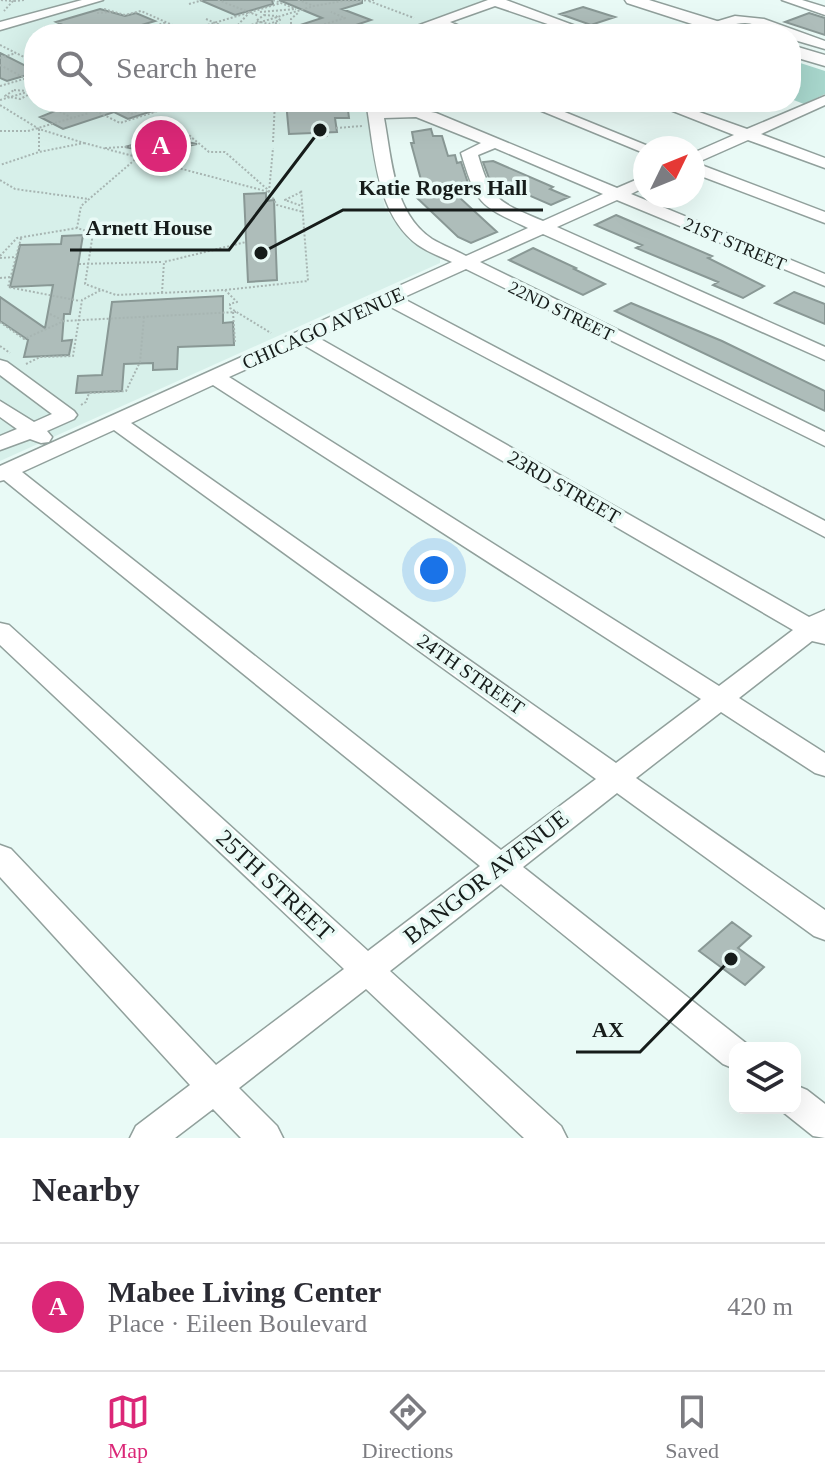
<!DOCTYPE html>
<html lang="en">
<head>
<meta charset="utf-8">
<style>
	body { margin:0; font-family:"Times New Roman",serif; background:#f2f2f3; color:#2b2b33 }
	.controls { position:absolute; right:24px; bottom:24px; display:grid; overflow:hidden; border-radius:16px; box-shadow:0 8px 32px #0002 }
	.controls button { width:72px; height:72px; display:grid; place-items:center; padding:0; border:0; border-bottom:2px solid #e1e1e2; background:#fff; color:#2b2b33; font:40px sans-serif }
	.compass { position:absolute; left:633px; top:136px; width:72px; height:72px; border-radius:50%; background:#fff; box-shadow:0 8px 32px #0002; rotate:47deg }
	.you { position:absolute; left:434px; top:570px; width:28px; height:28px; margin:-20px; border:6px solid #fff; border-radius:50%; background:#1a73e8; box-shadow:0 0 0 12px #1a73e833 }
	.badge { display:grid; place-items:center; width:52px; height:52px; border-radius:50%; background:#db2777; color:#fff; font-size:26px; font-weight:700 }
	.pin { position:absolute; translate:-50% -50%; border:4px solid #fff; box-shadow:0 2px 8px #0006 }
	.list { margin:0; padding:0; list-style:none }
	h2 { display:flex; justify-content:space-between; align-items:center; height:104px; margin:0; padding:0 32px; font-size:34px }
	h2 small { font-size:26px; font-weight:400; color:#7c7c81 }
	.list li { display:grid; grid-template-columns:52px 1fr auto; gap:24px; align-items:center; box-sizing:border-box; height:128px; padding:0 32px; border-top:2px solid #e1e1e2 }
	.list b { display:block; font-size:30px; white-space:nowrap }
	.list p { margin:0; font-size:26px; white-space:nowrap; color:#7c7c81 }
	.list em { font-size:26px; font-style:normal; color:#7c7c81 }
	.icon { flex:none; width:44px; height:44px; fill:none; stroke:currentColor; stroke-width:2; stroke-linecap:round; stroke-linejoin:round }
	.map { position:relative; flex:none; width:825px; height:1138px; overflow:hidden }
	.search { position:absolute; background:#fff; box-shadow:0 8px 32px #0002; left:24px; right:24px; top:24px; height:88px; display:flex; align-items:center; gap:20px; box-sizing:border-box; padding:0 28px; border-radius:32px; color:#7c7c81; font-size:30px }
	.sheet { height:232px; background:#fff }
	nav { display:flex; justify-content:space-around; align-items:center; box-sizing:border-box; height:112px; border-top:2px solid #e1e1e2; background:#fff; font-size:22px; color:#7c7c81 }
	nav a { display:grid; justify-items:center; gap:4px }
	nav .on { color:#db2777 }
	.map>svg:first-child { display:block }
</style>
</head>
<body>
<div class="map">
<svg width="825" height="1138" viewBox="0 0 825 1138">
	<rect width="100%" height="100%" fill="#e9faf6"/>
	<path fill="#d7f0ea" d="M 0,0 L 489,0 L 391,34 L 34,34 L 34,102 L 364,102 L 385,208 L 403,233 L 440,258 L 440,263 L 0,461 Z"/>
	<path fill="#a8d7cd" d="M 791,60 L 825,71 L 825,94 L 804,104 L 791,99 Z"/>
	<path fill="#aebdba" stroke="#899895" stroke-width="2" d="M 200,0 L 272,0 L 273,4 L 235,15 Z
		M 279,0 L 362,0 L 362,3 L 342,9 L 371,20 L 347,28 L 359,34 L 283,34 L 282,31 L 322,18 Z
		M 583,7 L 615,17 L 591,25 L 560,14 Z
		M 100,9 L 125,16 L 136,13 L 155,21 L 135,27 L 150,34 L 83,34 L 56,22 Z
		M 809,13 L 825,18 L 825,35 L 785,22 Z
		M 0,53 L 34,70 L 34,73 L 7,81 L 0,78 Z
		M 77,102 L 170,102 L 171,105 L 128,119 L 114,112 L 63,129 L 40,117 Z
		M 286,102 L 347,102 L 349,118 L 335,118 L 337,132 L 289,134 Z
		M 431,129 L 433,136 L 442,136 L 448,156 L 455,155 L 457,163 L 461,162 L 469,186 L 448,187 L 497,232 L 471,243 L 458,237 L 414,195 L 424,191 L 411,143 L 414,143 L 412,132 Z
		M 157,138 L 167,138 L 197,144 L 155,153 L 125,147 Z
		M 493,161 L 553,187 L 550,189 L 569,197 L 551,205 L 489,178 L 483,162 Z
		M 266,193 L 266,201 L 274,200 L 277,280 L 248,282 L 244,194 Z
		M 616,215 L 712,256 L 708,258 L 764,286 L 743,298 L 713,285 L 718,282 L 636,248 L 642,245 L 595,225 Z
		M 83,235 L 70,314 L 64,314 L 62,341 L 72,340 L 69,355 L 24,357 L 28,340 L 0,321 L 0,297 L 45,328 L 53,285 L 10,287 L 20,245 L 61,244 L 62,236 Z
		M 533,248 L 576,268 L 574,269 L 605,284 L 583,295 L 509,260 Z
		M 794,292 L 825,304 L 825,324 L 775,303 Z
		M 223,296 L 223,323 L 233,322 L 234,345 L 178,347 L 177,369 L 153,370 L 153,363 L 124,364 L 122,391 L 76,393 L 78,376 L 102,375 L 112,302 Z
		M 631,303 L 722,341 L 825,391 L 825,411 L 615,311 Z
		M 732,922 L 751,936 L 738,948 L 764,967 L 745,985 L 699,951 Z"/>
	<g fill="none" stroke-linecap="round" stroke-linejoin="round">
		<g stroke="#91a09c" stroke-width="3">
			<path id="minor" d="M 82,0 L 103,0 L 0,30 L 0,22 Z
				M 488,0 L 506,0 L 597,34 L 577,34 L 495,6 L 450,22 L 478,34 L 459,34 L 438,26 L 415,34 L 395,34 Z
				M 782,0 L 802,0 L 825,7 L 825,15 Z
				M 735,16 L 764,19 L 825,41 L 825,49 L 791,39 L 791,34 C 774,34 761,24 745,23 C 731,23 716,32 705,25 Z
				M 825,96 L 825,105 L 761,134 L 825,158 L 825,168 L 748,140 L 696,163 L 825,212 L 825,223 L 693,173 L 693,153 L 734,135 L 650,102 L 671,102 L 747,129 Z
				M 366,102 L 380,102 L 382,109 L 416,109 L 436,113 L 617,188 L 645,176 L 645,187 L 631,194 L 825,274 L 825,286 L 617,200 L 557,227 L 825,347 L 825,360 L 543,234 L 480,262 L 825,432 L 825,446 L 466,269 L 402,298 L 825,521 L 825,537 L 387,305 L 317,337 L 809,617 L 825,610 L 825,644 L 812,641 L 739,698 L 825,753 L 825,776 L 815,773 L 721,712 L 636,778 L 825,910 L 825,940 L 814,936 L 617,793 L 523,867 L 747,1044 L 749,1048 L 735,1048 L 735,1069 L 723,1064 L 501,884 L 390,971 L 561,1126 L 567,1138 L 524,1138 L 366,989 L 239,1088 L 277,1126 L 283,1138 L 241,1138 L 213,1109 L 175,1138 L 130,1138 L 136,1126 L 190,1085 L 0,877 L 0,845 L 11,849 L 216,1065 L 344,969 L 0,645 L 0,623 L 9,625 L 368,951 L 480,866 L 4,480 L 0,481 L 0,466 L 452,262 C 441,257 428,252 418,245 C 375,213 375,151 366,102 ZM 416,117 L 481,143 L 461,153 C 477,205 479,205 528,228 L 466,256 C 455,250 442,245 432,239 C 393,213 392,160 384,118 ZM 495,148 L 603,194 L 543,221 C 499,202 492,202 478,155 ZM 302,344 L 793,630 L 719,686 L 229,377 ZM 213,385 L 701,699 L 616,763 L 131,423 ZM 114,430 L 596,779 L 501,850 L 22,472 Z
				M 520,102 L 540,102 L 653,148 L 645,148 L 645,153 L 639,151 Z
				M 0,360 L 7,362 L 74,411 L 77,415 L 74,419 L 47,431 L 52,437 L 49,442 L 41,443 L 30,439 L 0,450 L 0,436 L 17,429 L 0,417 L 0,401 L 34,422 L 52,414 L 0,375 Z
				M 795,1085 L 807,1090 L 825,1104 L 825,1138 L 813,1136 L 783,1112 L 781,1108 L 795,1108 Z"/>
		</g>
		<g stroke="#91a09c" stroke-width="3">
			<path id="major" d="M 625,0 L 649,0 L 746,30 L 748,34 L 723,34 L 627,3 Z
				M 791,45 L 825,55 L 825,66 L 791,56 Z"/>
		</g>
		<path stroke="#a7b5b2" stroke-width="2" stroke-dasharray="2 2" stroke-linecap="butt" d="M 1,0 L 13,1 L 4,11
			M 218,0 L 259,16
			M 273,0 L 296,9
			M 298,0 L 314,6
			M 14,1 L 25,0
			M 348,1 L 375,0
			M 369,1 L 414,18
			M 189,4 L 203,0
			M 104,9 L 125,15 L 141,11 L 179,28 L 183,26
			M 260,12 L 296,9
			M 97,13 L 113,12
			M 264,15 L 276,16 L 280,20 L 269,24 L 256,21 Z
			M 206,19 L 241,34
			M 275,23 L 299,32 L 345,18 L 331,12
			M 183,26 L 201,34
			M 44,27 L 59,34
			M 148,28 L 167,22
			M 148,28 L 162,34
			M 235,28 L 249,13
			M 269,32 L 291,25 L 291,19 L 299,12
			M 177,34 L 281,3
			M 221,34 L 314,6 L 348,0
			M 260,34 L 274,34
			M 0,45 L 34,62
			M 0,58 L 16,53
			M 0,65 L 34,83
			M 0,86 L 34,76
			M 14,90 L 28,91 L 30,94 L 20,99 L 5,96 Z
			M 0,100 L 34,90
			M 42,102 L 72,118 L 89,113
			M 78,102 L 120,123 L 186,102
			M 115,102 L 131,114 L 148,108
			M 189,102 L 201,108
			M 331,102 L 332,109
			M 0,105 L 39,129 L 84,143 L 39,152 L 0,165
			M 155,112 L 148,108 L 164,103 L 161,102
			M 177,125 L 209,152 L 225,152 L 267,189 L 277,205 L 303,212
			M 336,128 L 362,126
			M 39,129 L 39,152
			M 0,131 L 28,131 L 72,118
			M 326,132 L 327,137
			M 177,141 L 193,138
			M 273,142 L 275,102
			M 84,143 L 269,192
			M 105,148 L 141,146
			M 138,157 L 81,206 L 77,228 L 93,233 L 85,284 L 116,295 L 225,290 L 308,281 L 301,189
			M 0,180 L 15,189 L 89,199
			M 269,192 L 273,148
			M 301,192 L 285,200 L 302,206
			M 21,238 L 8,287 L 80,301
			M 0,256 L 17,238 L 77,228
			M 0,258 L 16,257
			M 79,264 L 162,262
			M 0,278 L 11,277
			M 225,290 L 237,302 L 230,304 L 230,308 L 271,333
			M 162,293 L 164,262 L 246,242
			M 233,312 L 235,343
			M 50,314 L 64,321
			M 0,322 L 24,339 L 64,321 L 236,312
			M 0,346 L 10,353
			M 26,364 L 40,357 L 73,356 L 82,300 L 101,290
			M 81,405 L 86,402 L 89,393 L 126,391 L 140,362 L 144,317"/>
		<use href="#minor" fill="#fff" fill-rule="evenodd"/>
		<use href="#major" fill="#fff" fill-rule="evenodd"/>
	</g>
	<g text-anchor="middle" dominant-baseline="central" stroke-width="7" stroke-linejoin="round" paint-order="stroke">
		<g font-size="18" fill="#161c1a" stroke="#e9faf6">
			<text transform="translate(735 244) rotate(23)">21ST STREET</text>
			<text transform="translate(561 311) rotate(26)">22ND STREET</text>
		</g>
		<g font-size="20" fill="#161c1a" stroke="#e9faf6">
			<text transform="translate(323 328) rotate(-24)">CHICAGO AVENUE</text>
			<text transform="translate(564 487) rotate(30)">23RD STREET</text>
			<text transform="translate(471 674) rotate(35)">24TH STREET</text>
		</g>
		<g font-size="24" fill="#161c1a" stroke="#e9faf6">
			<text transform="translate(486 877) rotate(-38)">BANGOR AVENUE</text>
			<text transform="translate(275 885) rotate(43)">25TH STREET</text>
		</g>
	</g>
	<path fill="none" stroke="#161c1a" stroke-width="3" d="M261 253L343 210H543M320 130L229 250H70M731 959L640 1052H576"/>
	<g fill="#161c1a" stroke="#e9faf6" stroke-width="3">
		<circle cx="261" cy="253" r="8"/>
		<circle cx="320" cy="130" r="8"/>
		<circle cx="731" cy="959" r="8"/>
	</g>
	<g font-size="22" text-anchor="middle" font-weight="bold" fill="#161c1a" stroke="#e9faf6" stroke-width="7" stroke-linejoin="round" paint-order="stroke">
		<text x="443" y="195">Katie Rogers Hall</text>
		<text x="149" y="235">Arnett House</text>
		<text x="608" y="1037">AX</text>
	</g>
</svg>
<div class="controls">
<button><svg class="icon" aria-label="layers" viewBox="0 0 24 24"><path d="M12 4l9 5-9 5-9-5zM3 14l9 5 9-5"/></svg></button>
</div>
<svg class="compass" viewBox="-18 -18 36 36"><path d="M0-13l5 13h-10z" fill="#e53935"/><path d="M0 13l5-13h-10z" fill="#7c7c81"/></svg>
<div class="you"></div>
<div class="pin badge" style="left:161px;top:146px">A</div>
<div class="search"><svg class="icon" aria-label="search" viewBox="0 0 24 24"><circle cx="10" cy="10" r="6"/><path d="M15 15l6 6"/></svg>Search here</div>
</div>
<section class="sheet">
<h2>Nearby<small></small></h2>
<ul class="list">
<li><span class="badge">A</span><div><b>Mabee Living Center</b><p>Place · Eileen Boulevard</p></div><em>420 m</em></li>
</ul>
</section>
<nav>
<a class="on"><svg class="icon" aria-label="map" viewBox="0 0 24 24"><path d="M3 6l6-2 6 2 6-2v14l-6 2-6-2-6 2zM9 4v14M15 6v14"/></svg>Map</a>
<a><svg class="icon" aria-label="directions" viewBox="0 0 24 24"><path d="M12 3l9 9-9 9-9-9zM9 14v-3h6M13 9l2 2-2 2"/></svg>Directions</a>
<a><svg class="icon" aria-label="saved" viewBox="0 0 24 24"><path d="M7 4h10v16l-5-4-5 4z"/></svg>Saved</a>
</nav>
</body>
</html>
